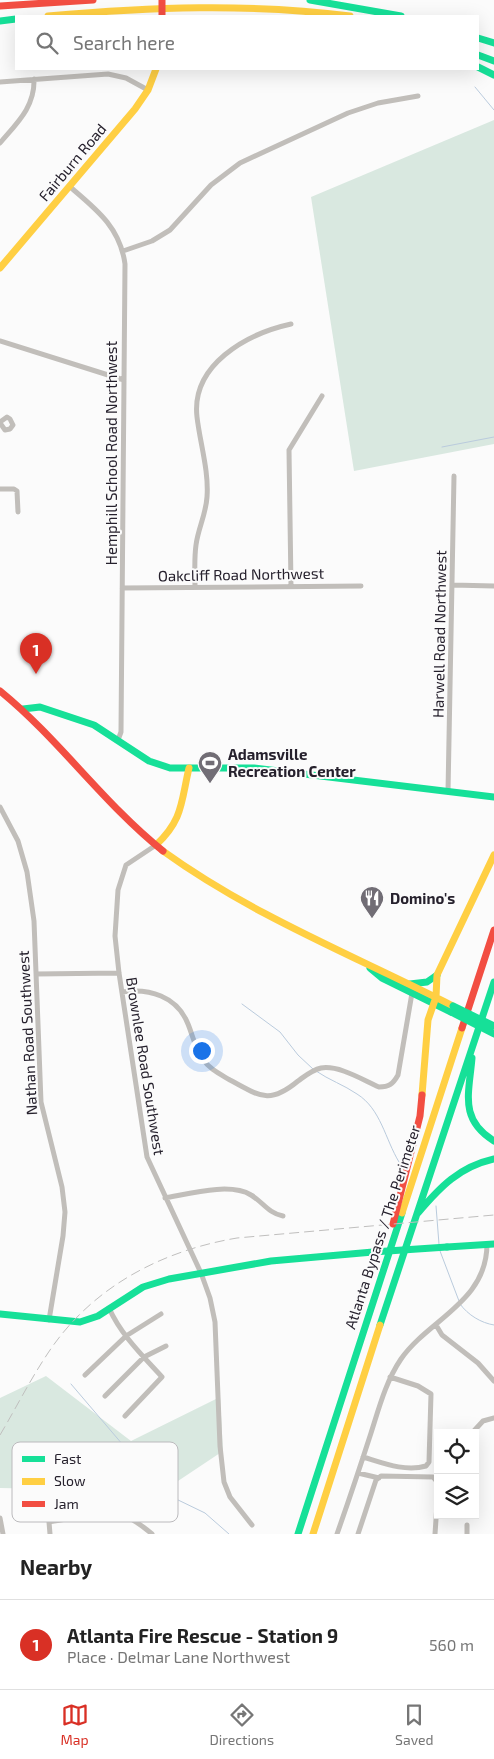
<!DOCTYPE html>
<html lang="en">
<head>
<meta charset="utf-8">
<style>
	body { margin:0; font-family:"Exo 2",sans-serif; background:#f2f2f2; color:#222 }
	.controls { position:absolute; right:15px; bottom:15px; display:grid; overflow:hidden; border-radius:0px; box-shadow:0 5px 20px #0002 }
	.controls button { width:45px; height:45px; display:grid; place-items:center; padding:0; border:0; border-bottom:1px solid #e0e0e0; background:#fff; color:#222; font:25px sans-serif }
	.you { position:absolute; left:201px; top:1050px; width:18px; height:18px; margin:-12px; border:4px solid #fff; border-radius:50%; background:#1a73e8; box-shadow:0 0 0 8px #1a73e833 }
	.badge { display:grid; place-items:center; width:32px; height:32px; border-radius:50%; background:#d93025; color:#fff; font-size:16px; font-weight:700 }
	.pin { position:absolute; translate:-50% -41px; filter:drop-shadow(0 1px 2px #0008) }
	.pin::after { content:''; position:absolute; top:26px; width:18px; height:15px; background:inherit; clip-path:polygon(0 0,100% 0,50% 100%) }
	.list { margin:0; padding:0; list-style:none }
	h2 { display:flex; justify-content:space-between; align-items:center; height:65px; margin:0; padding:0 20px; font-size:21px }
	h2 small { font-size:16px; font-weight:400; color:#767676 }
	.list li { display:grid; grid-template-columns:32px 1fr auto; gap:15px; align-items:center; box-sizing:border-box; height:90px; padding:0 20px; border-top:1px solid #e0e0e0 }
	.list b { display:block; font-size:19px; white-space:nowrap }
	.list p { margin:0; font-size:16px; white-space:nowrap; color:#767676 }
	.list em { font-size:16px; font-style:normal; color:#767676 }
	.icon { flex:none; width:28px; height:28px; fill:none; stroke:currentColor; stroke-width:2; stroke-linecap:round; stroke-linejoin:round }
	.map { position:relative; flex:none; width:494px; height:1534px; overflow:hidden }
	.search { position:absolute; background:#fff; box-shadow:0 5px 20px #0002; left:15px; right:15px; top:15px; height:55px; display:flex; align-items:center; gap:12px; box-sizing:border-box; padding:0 18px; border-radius:0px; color:#767676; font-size:19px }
	.sheet { height:155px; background:#fff }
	nav { display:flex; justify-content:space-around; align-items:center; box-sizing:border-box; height:70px; border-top:1px solid #e0e0e0; background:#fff; font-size:14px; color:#767676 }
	nav a { display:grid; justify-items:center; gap:2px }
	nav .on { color:#d93025 }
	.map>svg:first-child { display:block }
</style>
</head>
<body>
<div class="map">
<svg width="494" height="1534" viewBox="0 0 494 1534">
	<rect width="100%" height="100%" fill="#fbfbfb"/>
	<path fill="#d9e8e0" d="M 494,120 L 494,444 L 354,471 L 311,197 Z
		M 46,1376 L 131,1441 L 220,1397 L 223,1451 L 163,1491 L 0,1488 L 0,1398 Z"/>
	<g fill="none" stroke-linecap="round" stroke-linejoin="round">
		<path stroke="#bacbdd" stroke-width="1" d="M 475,87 L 494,110
			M 442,447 L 494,437
			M 242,1004 L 280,1032 L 298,1055 L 313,1069
			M 316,1071 C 329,1080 344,1085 357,1094 C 381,1109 385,1139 399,1162
			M 436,1206 L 439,1244
			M 440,1251 L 459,1301
			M 460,1304 C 468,1315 481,1323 494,1325
			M 71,1384 L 123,1445 L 149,1470 L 161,1488 L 174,1498 L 205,1513 L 229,1534"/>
		<path stroke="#c1beba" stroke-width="5" d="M 0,82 L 108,74 L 126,78 L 148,90
			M 0,143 C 17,123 35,107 34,79
			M 69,186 C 96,209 120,227 125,264 L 121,732 L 118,740
			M 123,251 L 152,241 L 170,230 L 211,185 L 240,163 L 348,113 L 378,103 L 418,96
			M 0,341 L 124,380
			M 0,422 L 7,417 L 10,419 L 13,425 L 10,429 L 5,430 L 0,423
			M 0,489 L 14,489 L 17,491 L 18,512
			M 452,585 L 494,586
			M 291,586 L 289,450 L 322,396
			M 195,587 C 195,573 194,559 196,545 C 198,529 206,514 207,497 C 209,471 200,443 197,417 C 191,365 246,334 291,324
			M 122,588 L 361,586
			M 448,792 L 454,476
			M 0,807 L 18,841 L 27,872 L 34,921 L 41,1102 L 62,1187 L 65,1212 L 63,1236 L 49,1320
			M 156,845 L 126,865 L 118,890 L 115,936 L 119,973 L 147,1157 L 201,1273 L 210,1298 L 215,1322 L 220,1446 L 224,1482 L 230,1497 L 252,1525
			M 36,974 L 119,973
			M 122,992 C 149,988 177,996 188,1024 C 193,1036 195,1049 203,1059 C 209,1069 220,1074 230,1080 C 260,1096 269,1105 298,1081 C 305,1076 312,1070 321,1068 C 339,1065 363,1080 379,1087 C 389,1087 393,1084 398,1075 L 412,993
			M 165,1198 C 188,1194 230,1182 251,1195 C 263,1202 268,1213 283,1216
			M 109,1308 C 121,1335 143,1356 162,1377 L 125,1416
			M 436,1325 L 442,1335 L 478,1363 L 494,1381
			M 85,1375 L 126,1336 L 161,1314
			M 105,1396 L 144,1357 L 166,1346
			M 472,1433 L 483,1421 L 494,1418
			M 363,1457 C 383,1463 405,1472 426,1466 L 429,1462 L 431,1394 L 418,1386 L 390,1377
			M 358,1473 L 379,1478
			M 0,1518 L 3,1534
			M 467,1525 L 467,1534
			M 50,1534 L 49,1522 C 69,1519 106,1510 126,1517 C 135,1520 145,1528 152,1534
			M 337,1534 C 349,1500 360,1467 371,1433 C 379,1408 386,1381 401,1359 C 429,1319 487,1302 487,1244
			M 358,1534 L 376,1480 L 381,1476 L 433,1477 L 438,1483
			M 435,1534 L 438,1490"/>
		<path stroke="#16e098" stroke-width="7" d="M 310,0 L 401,16
			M 0,21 L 16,19
			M 478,38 L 494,43
			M 478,55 L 494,61
			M 478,67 L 494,75
			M 23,709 L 40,707 L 94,725 L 149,761 L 170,768 L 254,768 L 494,797
			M 370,968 L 382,978 L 451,1012
			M 410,984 L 427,982 L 437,975
			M 472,1058 C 469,1094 459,1119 494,1141
			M 418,1213 C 440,1187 459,1167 494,1159
			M 447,1247 L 494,1244
			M 0,1314 L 80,1322 L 98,1316 L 143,1287 L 169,1279 L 271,1261 L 373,1252
			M 380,1325 L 494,982
			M 298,1534 L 402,1213"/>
		<path stroke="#ffcf43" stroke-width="7" d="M 48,16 C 149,7 249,3 350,16
			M 0,268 L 135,109 L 148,90 L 156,69
			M 156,845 C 183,820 181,802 189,768
			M 163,851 C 253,916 355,956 453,1006
			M 422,1095 L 428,1020 L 436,997 L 437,975 L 494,855
			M 402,1213 L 462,1028
			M 313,1534 L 380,1325"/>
		<path stroke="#f24e42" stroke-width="7" d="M 0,6 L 93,0
			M 0,691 C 59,739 103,803 163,851
			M 462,1028 L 494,930
			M 393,1224 L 420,1116 L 422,1095"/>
		<path stroke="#c0bfbe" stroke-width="1" stroke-dasharray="10 5" stroke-linecap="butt" d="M 0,1435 C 16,1408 30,1380 48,1353 C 91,1288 160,1251 237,1238 L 494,1215"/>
		<path stroke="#16e098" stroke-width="7" d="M 453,1006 L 494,1026
			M 451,1012 L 494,1034
			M 373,1252 L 447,1247"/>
		<path stroke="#f24e42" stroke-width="7" d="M 162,0 L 162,16"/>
	</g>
	<defs>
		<g id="stadium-pin" transform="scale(1.25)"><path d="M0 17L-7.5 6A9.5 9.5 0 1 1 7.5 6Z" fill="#716d75" stroke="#fbfbfb"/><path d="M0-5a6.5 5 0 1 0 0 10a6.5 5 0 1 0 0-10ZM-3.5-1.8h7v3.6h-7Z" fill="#fff"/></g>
		<g id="restaurant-pin" transform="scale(1.25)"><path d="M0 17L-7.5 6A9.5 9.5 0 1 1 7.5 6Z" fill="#716d75" stroke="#fbfbfb"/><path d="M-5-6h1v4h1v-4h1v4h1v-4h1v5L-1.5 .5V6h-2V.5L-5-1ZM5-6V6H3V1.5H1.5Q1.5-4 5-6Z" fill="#fff"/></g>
	</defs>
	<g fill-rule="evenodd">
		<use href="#stadium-pin" x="210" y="763"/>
		<use href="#restaurant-pin" x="372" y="898"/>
	</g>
	<g text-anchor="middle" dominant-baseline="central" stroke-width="4" stroke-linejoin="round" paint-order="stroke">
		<g font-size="15" fill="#26212d" stroke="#fbfbfb">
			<text transform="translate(72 162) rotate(-50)">Fairburn Road</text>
			<text transform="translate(111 453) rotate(-90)">Hemphill School Road Northwest</text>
			<text transform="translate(241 574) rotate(-1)">Oakcliff Road Northwest</text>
			<text transform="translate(439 634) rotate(-89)">Harwell Road Northwest</text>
			<text transform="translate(27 1033) rotate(-93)">Nathan Road Southwest</text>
			<text transform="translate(146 1066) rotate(81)">Brownlee Road Southwest</text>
			<text transform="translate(382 1227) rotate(-72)">Atlanta Bypass / The Perimeter</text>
		</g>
		<g font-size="15" font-weight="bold" fill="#26212d" stroke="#fbfbfb" text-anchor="start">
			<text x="228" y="754">Adamsville<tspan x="228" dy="17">Recreation Center</tspan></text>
			<text x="390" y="898">Domino's</text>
		</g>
	</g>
	<rect x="12" y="1442" width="166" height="80" rx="8" fill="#fbfbfb" stroke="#bbbabd" stroke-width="1"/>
	<rect x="22" y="1456" width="23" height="6" fill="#16e098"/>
	<rect x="22" y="1478" width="23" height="7" fill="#ffcf43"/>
	<rect x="22" y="1501" width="23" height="6" fill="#f24e42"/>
	<g font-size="14" fill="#26212d">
		<text x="54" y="1464">Fast</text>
		<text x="54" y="1486">Slow</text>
		<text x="54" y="1509">Jam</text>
	</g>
</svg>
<div class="controls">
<button><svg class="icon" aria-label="locate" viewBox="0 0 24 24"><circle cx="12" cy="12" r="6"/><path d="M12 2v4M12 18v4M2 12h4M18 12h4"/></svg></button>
<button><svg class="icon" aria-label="layers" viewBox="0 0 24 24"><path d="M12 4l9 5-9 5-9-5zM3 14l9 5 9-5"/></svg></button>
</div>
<div class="you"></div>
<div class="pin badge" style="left:36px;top:674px">1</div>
<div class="search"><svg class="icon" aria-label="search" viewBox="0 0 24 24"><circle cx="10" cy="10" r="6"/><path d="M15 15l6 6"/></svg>Search here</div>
</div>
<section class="sheet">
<h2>Nearby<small></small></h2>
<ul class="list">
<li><span class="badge">1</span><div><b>Atlanta Fire Rescue - Station 9</b><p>Place · Delmar Lane Northwest</p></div><em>560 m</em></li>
</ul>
</section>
<nav>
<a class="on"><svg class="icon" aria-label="map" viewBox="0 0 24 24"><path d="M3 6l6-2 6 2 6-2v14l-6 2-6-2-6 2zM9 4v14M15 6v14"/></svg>Map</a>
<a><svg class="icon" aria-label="directions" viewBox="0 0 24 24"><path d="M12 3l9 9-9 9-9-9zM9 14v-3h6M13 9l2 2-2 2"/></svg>Directions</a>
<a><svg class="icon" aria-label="saved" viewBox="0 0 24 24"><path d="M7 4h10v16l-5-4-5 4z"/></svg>Saved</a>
</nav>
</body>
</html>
